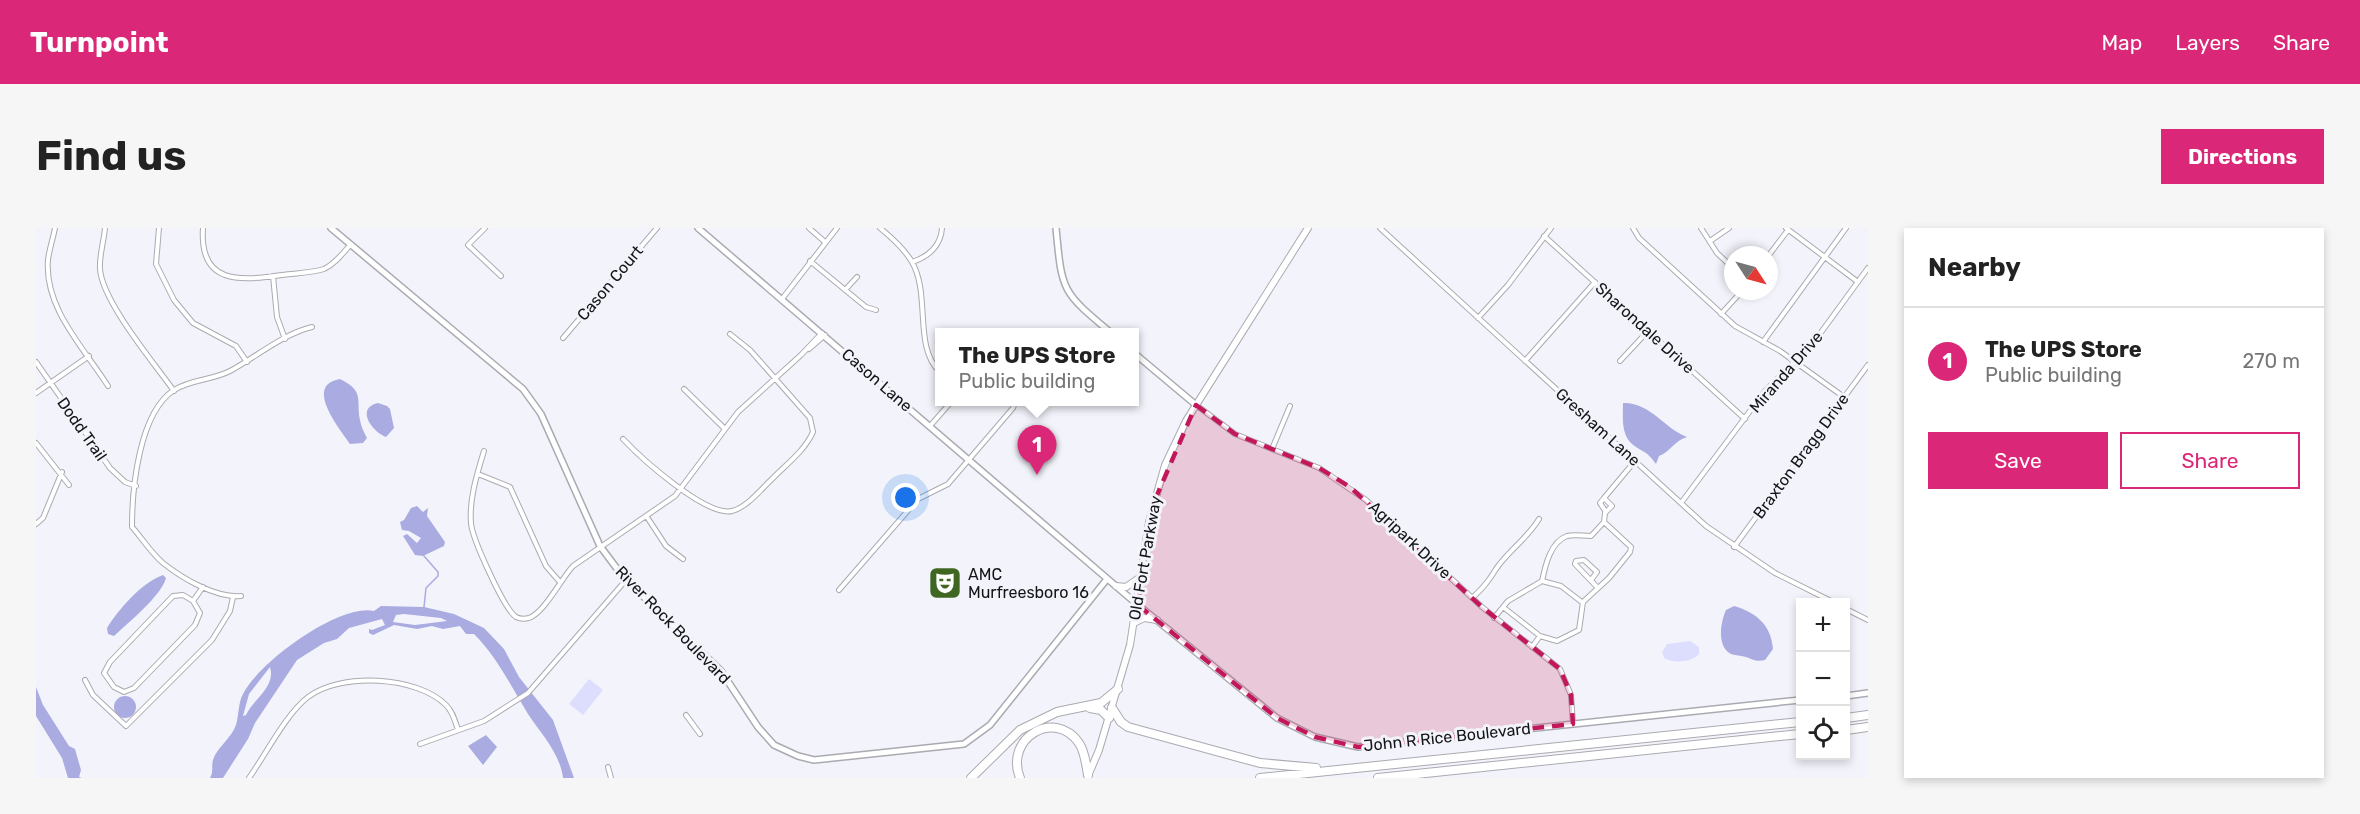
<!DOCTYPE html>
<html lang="en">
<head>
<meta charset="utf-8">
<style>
	body { margin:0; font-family:Rubik,sans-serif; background:#f6f6f6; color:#222 }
	.controls { position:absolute; right:18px; bottom:18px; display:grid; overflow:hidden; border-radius:0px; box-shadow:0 3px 9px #0003 }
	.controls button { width:54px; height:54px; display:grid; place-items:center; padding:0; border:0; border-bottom:2px solid #e0e0e0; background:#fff; color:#222; font:30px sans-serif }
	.compass { position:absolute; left:1688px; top:18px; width:54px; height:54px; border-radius:50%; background:#fff; box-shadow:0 3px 9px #0003; rotate:126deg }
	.you { position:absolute; left:870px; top:270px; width:21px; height:21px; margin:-15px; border:4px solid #fff; border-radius:50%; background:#1a73e8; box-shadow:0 0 0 9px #1a73e833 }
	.badge { display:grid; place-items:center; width:39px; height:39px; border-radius:50%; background:#db2777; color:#fff; font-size:20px; font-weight:700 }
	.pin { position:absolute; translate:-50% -50px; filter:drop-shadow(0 2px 3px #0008) }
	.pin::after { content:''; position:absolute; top:32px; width:21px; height:18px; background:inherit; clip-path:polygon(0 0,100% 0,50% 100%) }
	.popup { position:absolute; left:899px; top:100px; width:204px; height:78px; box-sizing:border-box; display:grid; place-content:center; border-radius:0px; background:#fff; filter:drop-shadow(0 2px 4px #0005); font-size:20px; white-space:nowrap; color:#767676 }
	.popup b { font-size:22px; color:#222 }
	.popup::after { content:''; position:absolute; left:50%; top:100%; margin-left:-12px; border:12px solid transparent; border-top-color:#fff }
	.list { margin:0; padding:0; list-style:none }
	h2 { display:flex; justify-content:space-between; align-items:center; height:78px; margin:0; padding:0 24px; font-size:26px }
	h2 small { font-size:20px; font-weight:400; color:#767676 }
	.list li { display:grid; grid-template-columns:39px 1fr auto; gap:18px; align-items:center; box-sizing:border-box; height:108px; padding:0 24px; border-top:2px solid #e0e0e0 }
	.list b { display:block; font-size:22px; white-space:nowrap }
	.list p { margin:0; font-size:20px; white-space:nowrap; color:#767676 }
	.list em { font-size:20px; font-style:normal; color:#767676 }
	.actions { display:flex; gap:12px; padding:18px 24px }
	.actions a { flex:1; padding:14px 0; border:2px solid #db2777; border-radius:0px; text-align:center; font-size:21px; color:#db2777 }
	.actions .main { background:#db2777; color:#fff }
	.icon { flex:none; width:33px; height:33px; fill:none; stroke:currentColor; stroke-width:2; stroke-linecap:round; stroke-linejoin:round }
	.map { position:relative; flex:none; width:1832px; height:550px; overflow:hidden; border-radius:0px }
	header { display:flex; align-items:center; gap:36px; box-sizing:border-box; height:84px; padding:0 30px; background:#db2777; color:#fff }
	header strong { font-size:28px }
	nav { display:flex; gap:33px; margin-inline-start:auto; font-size:21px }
	.intro { display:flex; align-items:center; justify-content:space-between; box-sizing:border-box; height:144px; padding:0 36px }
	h1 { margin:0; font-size:42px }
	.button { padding:15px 27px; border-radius:0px; background:#db2777; color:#fff; font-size:21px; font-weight:700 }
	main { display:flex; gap:36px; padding:0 36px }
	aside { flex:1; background:#fff; border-radius:0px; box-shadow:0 3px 9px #0003 }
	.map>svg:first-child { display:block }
</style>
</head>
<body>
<header>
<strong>Turnpoint</strong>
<nav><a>Map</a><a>Layers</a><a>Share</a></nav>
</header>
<div class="intro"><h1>Find us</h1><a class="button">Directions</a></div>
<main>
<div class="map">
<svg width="1832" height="550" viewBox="0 0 1832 550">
	<rect width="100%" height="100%" fill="#f3f4fb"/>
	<path fill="#dddefe" d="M 1654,413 L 1663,419 L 1663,426 C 1656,434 1638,436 1628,430 L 1626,424 L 1631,416 Z
		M 553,451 L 567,462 L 547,487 L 533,476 Z"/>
	<path fill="#aaabe1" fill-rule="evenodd" d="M 304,151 C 329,163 320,172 324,192 C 325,199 328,204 331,210 L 327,215 L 314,216 C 304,201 267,157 304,151 Z
		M 342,175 L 351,178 L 354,181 L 358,200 L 350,209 C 336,204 319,180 342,175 Z
		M 1587,175 C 1614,174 1629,201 1651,209 C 1638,213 1634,224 1623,228 L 1620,236 C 1610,221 1604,224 1594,214 C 1585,204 1587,187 1587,175 Z
		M 381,278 L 387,284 L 392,280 L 391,288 L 409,314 L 408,318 L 387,328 L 379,327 L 367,308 L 371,306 L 381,315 L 385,310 L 373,303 L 366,302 L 364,294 L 368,292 L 375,280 Z
		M 127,347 L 130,350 C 126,367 92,395 78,408 L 72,406 L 71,400 C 83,381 105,355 127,347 Z
		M 345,378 L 388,379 L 418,386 L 448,400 L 468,421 L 483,449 L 517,492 L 538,550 L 527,550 C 524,525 505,506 492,486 C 475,458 461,429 438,406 L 430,406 L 424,398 L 407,401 L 396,398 L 381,401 L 358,397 L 337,407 L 333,405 L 333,401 L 336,402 L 349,397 L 346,391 L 313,400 L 301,411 L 288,415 L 261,432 L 219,495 L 212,511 L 187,550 L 174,550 C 178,543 175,539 177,532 C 181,519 195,511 200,497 C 203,487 202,475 207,466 C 222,435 303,375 338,383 ZM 368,386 L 405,390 L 411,393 L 379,397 L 357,394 L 360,387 ZM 234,439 C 240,459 218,470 210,487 L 207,488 L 213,466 Z
		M 1698,378 C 1721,385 1735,397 1737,421 L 1729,432 C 1721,434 1718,432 1710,429 C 1704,427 1696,428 1692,424 C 1681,415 1685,393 1690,382 Z
		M 0,459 L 7,477 L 33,518 L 39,521 L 45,542 L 43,549 L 46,550 L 32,550 L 26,530 L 0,488 Z
		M78 479a11 11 0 1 1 22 0a11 11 0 1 1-22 0Z
		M 450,507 L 461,519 L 447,537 L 432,518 Z"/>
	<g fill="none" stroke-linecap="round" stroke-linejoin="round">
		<path stroke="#aaabe1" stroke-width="1.5" d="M 388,379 L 390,360 L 402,348 L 402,344 L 388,328"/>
		<g stroke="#aaaab1" stroke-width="6">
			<path id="street" d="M 19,0 C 17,11 13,22 12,32 C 8,80 48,120 72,158
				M 69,0 C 68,13 63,28 64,41 C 66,73 118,135 138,163
				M 123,0 L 120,36 L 138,72 L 157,95 L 200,118 L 211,134
				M 167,0 C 163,57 204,53 246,47 C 259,45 276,45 288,41 C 299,36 307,25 315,16
				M 449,0 L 432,17 L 465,48
				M 773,0 L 789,14
				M 844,0 C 855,9 869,22 876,34 C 895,67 877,119 904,144
				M 1344,0 L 1670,298 L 1739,345 L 1797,374
				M 1597,0 L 1603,10 L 1699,98 L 1744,123 L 1808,169
				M 1665,0 L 1681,25 L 1697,40
				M 1750,0 L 1822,54
				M 1508,8 L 1709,191
				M 1674,13 L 1693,0
				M 1733,27 L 1752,2
				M 774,33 L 830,79 L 840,82
				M 876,34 C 892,29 905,18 906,0
				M 237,48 L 241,89 L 249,111
				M 809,62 L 821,49
				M 746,71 L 801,0
				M 1685,86 L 1706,63
				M 1442,90 L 1472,57 L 1515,0
				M 527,110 L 621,0
				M 1727,114 L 1810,0
				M 773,121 L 789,107
				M 1489,133 L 1559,54
				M 1584,133 L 1612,103
				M 0,134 L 74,240 L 89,254 L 100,258
				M 648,161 L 688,200
				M 0,165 L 53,128
				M 1160,177 L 1199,206 L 1283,240 L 1330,272 L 1446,379 L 1524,441 L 1535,467 L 1537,496
				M 894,198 L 915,174
				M 587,211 C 605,230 670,289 696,283 C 712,279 726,260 738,249 C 752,235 769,222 777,204 L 774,190 L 714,122 L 694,106
				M 0,215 L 33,257
				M 1236,221 L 1254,178
				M 448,223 C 441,246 433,271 435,295 C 436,310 468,381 480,389 C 484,391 489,391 493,390 C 508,385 525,351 537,338 L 639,268 L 702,184 L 765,127 L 786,105
				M 442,246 L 474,259 L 510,338 L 523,353
				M 1568,270 L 1564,275 L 1570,284
				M 1645,275 L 1729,163 L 1778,114 L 1832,40
				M 611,289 L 630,318 L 647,331
				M 0,296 L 7,290 L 26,244
				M 1698,319 L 1832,137
				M 1555,352 L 1561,344 L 1548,332 L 1540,333 L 1539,336 L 1562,360
				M 1506,353 L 1525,358 L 1547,375
				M 803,362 L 882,271 L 912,256 L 977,180 L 979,174
				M 147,367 L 157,373 L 164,385 L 159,397 L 98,460 L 88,464 L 78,459 L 68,445 L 74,434 L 137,368 Z
				M 205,368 C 180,370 147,351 127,335 C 115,325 106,310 96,299 C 96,260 103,185 138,162 C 156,151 177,152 194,143 C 220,129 247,106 276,99
				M 1436,370 C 1447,360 1452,354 1460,341 C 1472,323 1491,311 1503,291
				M 157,373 L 167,359
				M 1467,379 L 1504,408
				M 1810,381 L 1832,392
				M 1458,390 L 1472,373 L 1506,353 C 1509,339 1514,314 1531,308 C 1538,306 1547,308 1555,308 L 1568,294
				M 1496,419 L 1504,408 L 1521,413 L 1543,402 L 1547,374 L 1573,350 L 1594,324 L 1595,319 L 1568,294 L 1569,285 L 1576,278 L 1568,270 L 1599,233
				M 49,452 L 57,467 L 90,498 L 176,412 L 194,383 L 197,369
				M 650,487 L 664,506
				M 384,516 L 448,493 L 492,465 L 590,352
				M 572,539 L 575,550
				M 213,550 C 230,526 250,486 272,469 C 305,444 381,448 410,477 C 417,484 419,493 422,502"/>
		</g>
		<g stroke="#aaaab1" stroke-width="8">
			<path id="secondary" d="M 295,0 L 487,161 L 505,186 L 564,318 L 588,350 L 685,443 L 722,499 L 738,517 L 762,528 L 778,532 L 928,516 L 954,497 L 1071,351
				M 662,0 L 1102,377 L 1241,490 L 1279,509 L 1322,519 L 1764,472
				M 1020,0 C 1026,63 1025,63 1074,104
				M 1098,125 L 1160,177
				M 1810,468 L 1832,465"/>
		</g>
		<g stroke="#aaaab1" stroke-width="8">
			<path id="primary" d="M 1080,358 L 1090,359 L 1106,348
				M 1098,395 L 1108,390 L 1121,392
				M 1052,548 L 1063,522 L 1094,417 L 1113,294 L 1129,237 L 1150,193 L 1272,0"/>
		</g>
		<g stroke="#aaaab1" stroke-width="10">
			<path id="highway" d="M 1054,480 L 1065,482 L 1073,490
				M 1076,480 L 1085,494 L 1092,499 L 1224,535 L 1280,540
				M 1810,490 L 1832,487
				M 1810,502 L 1832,499
				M 935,550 L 984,502 L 1021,484 L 1065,475 L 1082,461
				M 984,550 C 968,510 1019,480 1043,515 C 1049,524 1050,536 1052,547
				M 1224,550 L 1764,494
				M 1342,550 L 1764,506"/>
		</g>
		<use href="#street" stroke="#fff" stroke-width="4"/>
		<use href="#secondary" stroke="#fff" stroke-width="5"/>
		<use href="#primary" stroke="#fff" stroke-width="6"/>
		<use href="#highway" stroke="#fff" stroke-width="8"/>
	</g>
	<path fill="#c2185b" fill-opacity="0.2" stroke="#c2185b" stroke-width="4.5" stroke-dasharray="12 8" stroke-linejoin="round" d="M 1160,177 L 1199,206 L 1283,240 L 1314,259 L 1446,379 L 1524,441 L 1535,467 L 1537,496 L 1322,519 L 1279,509 L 1241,490 L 1102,377 L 1118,274 Z"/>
	<defs>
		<g id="theatre-square" transform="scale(1.725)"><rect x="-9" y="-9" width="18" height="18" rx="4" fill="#406722" stroke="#f3f4fb"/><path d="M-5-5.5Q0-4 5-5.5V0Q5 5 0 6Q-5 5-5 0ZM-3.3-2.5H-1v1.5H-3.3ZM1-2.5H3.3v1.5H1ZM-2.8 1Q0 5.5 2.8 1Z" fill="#fff"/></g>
	</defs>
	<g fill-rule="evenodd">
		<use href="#theatre-square" x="909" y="355"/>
	</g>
	<g text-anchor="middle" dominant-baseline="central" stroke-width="6" stroke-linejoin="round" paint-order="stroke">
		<g font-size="16" fill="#141416" stroke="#f3f4fb">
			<text transform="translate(574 55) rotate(-50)">Cason Court</text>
			<text transform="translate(1609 100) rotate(42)">Sharondale Drive</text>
			<text transform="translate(1750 144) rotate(-49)">Miranda Drive</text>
			<text transform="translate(841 152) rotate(41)">Cason Lane</text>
			<text transform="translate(1562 199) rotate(42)">Gresham Lane</text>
			<text transform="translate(46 201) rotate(55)">Dodd Trail</text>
			<text transform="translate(1765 228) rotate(-54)">Braxton Bragg Drive</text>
			<text transform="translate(1374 312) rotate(43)">Agripark Drive</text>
			<text transform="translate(1109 330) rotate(-80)">Old Fort Parkway</text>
			<text transform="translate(637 397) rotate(46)">River Rock Boulevard</text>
			<text transform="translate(1411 509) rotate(-6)">John R Rice Boulevard</text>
		</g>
		<g font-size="16" fill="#141416" stroke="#f3f4fb" text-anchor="start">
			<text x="932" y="346">AMC<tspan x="932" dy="18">Murfreesboro 16</tspan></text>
		</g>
	</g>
</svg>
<div class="controls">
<button>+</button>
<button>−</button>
<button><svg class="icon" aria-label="locate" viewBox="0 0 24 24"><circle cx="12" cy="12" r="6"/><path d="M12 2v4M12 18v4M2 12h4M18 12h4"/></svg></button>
</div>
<svg class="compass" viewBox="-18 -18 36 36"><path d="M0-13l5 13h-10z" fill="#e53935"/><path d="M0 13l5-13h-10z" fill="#767676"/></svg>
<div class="you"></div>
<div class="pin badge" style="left:1001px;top:247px">1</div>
<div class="popup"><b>The UPS Store</b>Public building</div>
</div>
<aside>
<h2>Nearby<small></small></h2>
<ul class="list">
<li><span class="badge">1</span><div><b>The UPS Store</b><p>Public building</p></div><em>270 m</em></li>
</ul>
<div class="actions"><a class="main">Save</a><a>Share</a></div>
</aside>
</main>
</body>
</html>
